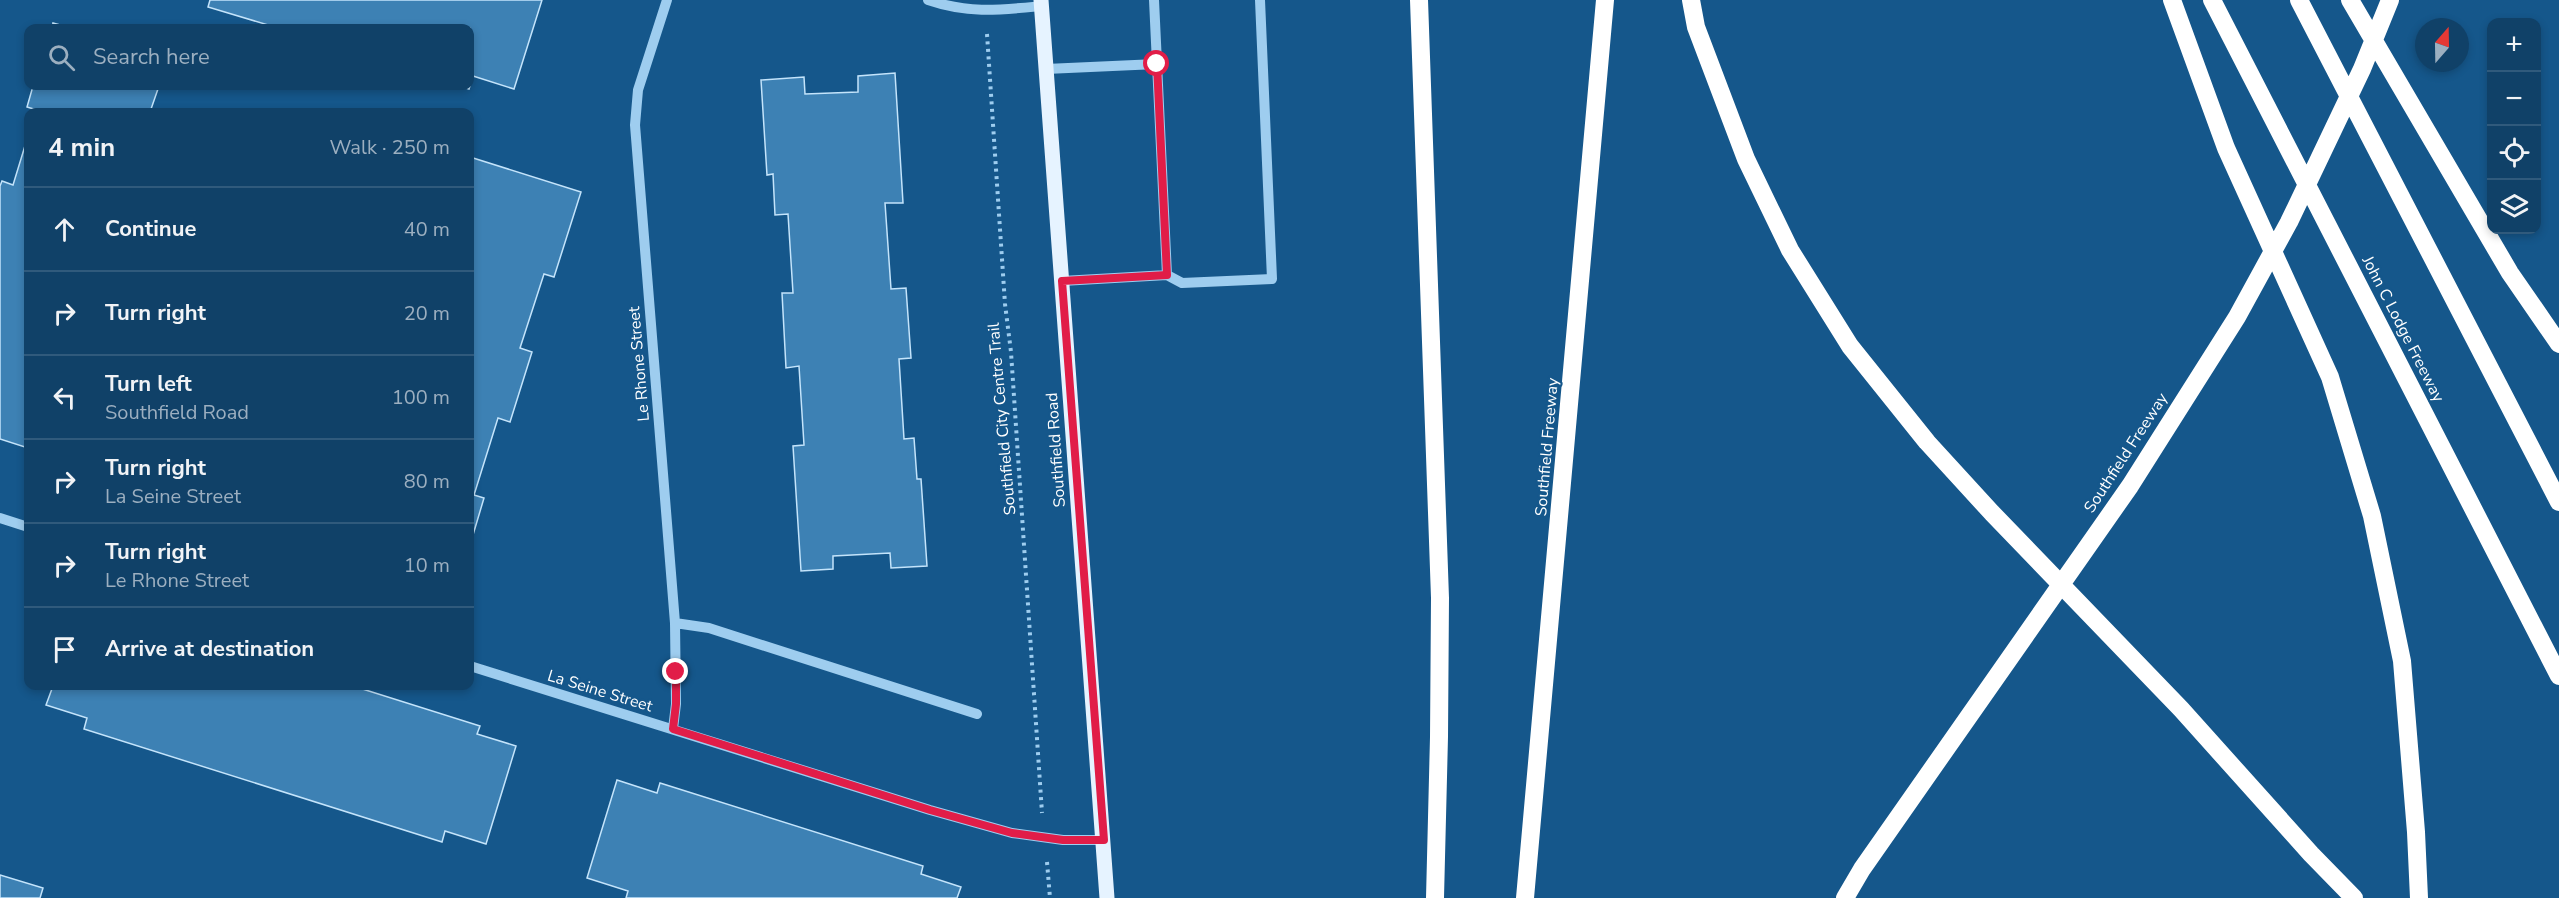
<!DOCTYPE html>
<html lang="en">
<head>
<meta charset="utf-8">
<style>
	body { margin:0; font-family:"Nunito Sans",sans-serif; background:#1e4c71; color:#f1f3f6 }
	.controls { position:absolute; right:18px; top:18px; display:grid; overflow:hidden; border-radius:12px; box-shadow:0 3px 9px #0003 }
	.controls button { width:54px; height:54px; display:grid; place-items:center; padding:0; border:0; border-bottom:2px solid #305a7c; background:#104168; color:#f1f3f6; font:30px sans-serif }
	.compass { position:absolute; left:2415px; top:18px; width:54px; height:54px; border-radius:50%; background:#104168; box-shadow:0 3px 9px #0003; rotate:20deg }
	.stop { position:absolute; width:18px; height:18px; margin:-14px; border:4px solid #e11d48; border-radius:50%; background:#fff }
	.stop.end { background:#e11d48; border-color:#fff; box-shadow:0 2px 6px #0008 }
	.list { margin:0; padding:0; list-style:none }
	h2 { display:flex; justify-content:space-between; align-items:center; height:78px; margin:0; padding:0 24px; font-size:26px }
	h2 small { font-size:20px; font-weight:400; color:#9cafc0 }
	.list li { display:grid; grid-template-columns:39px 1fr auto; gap:18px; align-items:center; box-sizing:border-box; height:84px; padding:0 24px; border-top:2px solid #305a7c }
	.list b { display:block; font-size:22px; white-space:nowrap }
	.list p { margin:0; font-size:20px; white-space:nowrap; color:#9cafc0 }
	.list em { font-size:20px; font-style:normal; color:#9cafc0 }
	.icon { flex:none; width:33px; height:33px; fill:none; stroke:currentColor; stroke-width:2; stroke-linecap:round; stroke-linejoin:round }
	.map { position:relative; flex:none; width:2559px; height:898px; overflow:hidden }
	.search { position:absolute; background:#104168; box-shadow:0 3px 9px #0003; left:24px; top:24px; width:450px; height:66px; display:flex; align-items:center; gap:15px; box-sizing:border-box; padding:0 21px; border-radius:12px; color:#9cafc0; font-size:22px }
	.panel { position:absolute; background:#104168; box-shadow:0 3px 9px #0003; left:24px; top:108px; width:450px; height:582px; border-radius:12px }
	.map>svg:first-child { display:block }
</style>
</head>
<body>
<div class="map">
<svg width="2559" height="898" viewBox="0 0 2559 898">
	<rect width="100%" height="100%" fill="#15578b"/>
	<path fill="#3d81b4" stroke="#c4e4fb" stroke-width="1.5" d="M 210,0 L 542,0 L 514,89 L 473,76 L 469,89 L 459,86 L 470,86 L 470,28 L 278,28 L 208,7 Z
		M 53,23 L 71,28 L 52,28 Z
		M 895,73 L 903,203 L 885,203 L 891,289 L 906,288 L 911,358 L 899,359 L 904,439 L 914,438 L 917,479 L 921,479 L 927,566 L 891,568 L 890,553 L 833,556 L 833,569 L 801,571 L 793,446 L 804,445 L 799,366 L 786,368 L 782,293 L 793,293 L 788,214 L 775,215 L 773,174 L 767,175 L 761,80 L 804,77 L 805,94 L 858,92 L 858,76 Z
		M 33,86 L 159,86 L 150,112 L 36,112 L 37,110 L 27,107 Z
		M 28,136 L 28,448 L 0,439 L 0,186 L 2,181 L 13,185 Z
		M 470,157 L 581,192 L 554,277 L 544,274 L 520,348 L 532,352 L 510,422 L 498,418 L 474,495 L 484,498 L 470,545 Z
		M 53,686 L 353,686 L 480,726 L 477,734 L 516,746 L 486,844 L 445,831 L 442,842 L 84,729 L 87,718 L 46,705 Z
		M 617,780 L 657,793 L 660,783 L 923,866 L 921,874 L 961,887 L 957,898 L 626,898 L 628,891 L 587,878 Z
		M 0,875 L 43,888 L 40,898 L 0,898 Z"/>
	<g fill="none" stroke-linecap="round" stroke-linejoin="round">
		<path stroke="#9ecdef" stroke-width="4" stroke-dasharray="3 4.5" stroke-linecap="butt" d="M 987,34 L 1005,304 L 1011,352 L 1042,813
			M 1047,862 L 1050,898"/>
		<path stroke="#9ecdef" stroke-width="10" d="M 667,0 L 638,90 L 635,125 L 675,623 L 676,704 L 673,729
			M 928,0 C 969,14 1000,10 1042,6
			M 1154,0 L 1167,275
			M 1046,69 L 1157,64
			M 1062,281 L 1167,275 L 1182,283 L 1272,279 L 1260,0
			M 0,518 L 28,527
			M 675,623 L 709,628 L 977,714
			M 470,666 L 930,810 L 1012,833 L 1063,840 L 1103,840"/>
		<path stroke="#e6f3ff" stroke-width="15" d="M 1041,0 L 1107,898"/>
		<path stroke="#fff" stroke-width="18" d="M 1419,0 L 1440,598 L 1439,737 L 1435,898
			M 1691,0 L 1696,27 L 1746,159 L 1790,250 L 1850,346 L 1927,442 L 1992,513 L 2181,709 L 2311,854 L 2354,898
			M 2172,0 L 2226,148 L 2330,377 L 2372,516 L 2402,661 L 2416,832 L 2419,898
			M 2212,0 L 2559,676
			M 2299,0 L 2559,502
			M 2350,0 L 2510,273 L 2559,344
			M 1525,898 L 1605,0
			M 1845,898 L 1862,869 L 2130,486 L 2237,317 L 2289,222 L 2362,69 L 2390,0"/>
	</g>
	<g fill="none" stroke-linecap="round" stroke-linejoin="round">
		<path stroke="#e11d48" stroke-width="8" d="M 676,672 L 676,704 L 673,729 L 930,810 L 1012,833 L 1063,840 L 1104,840 L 1062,281 L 1167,275 L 1157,64"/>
	</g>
	<g text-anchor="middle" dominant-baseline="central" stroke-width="4.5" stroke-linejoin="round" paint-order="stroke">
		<g font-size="16" fill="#fff" stroke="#15578b">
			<text transform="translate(2403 329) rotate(63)">John C Lodge Freeway</text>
			<text transform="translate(639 364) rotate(-95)">Le Rhone Street</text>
			<text transform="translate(1002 419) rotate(-95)">Southfield City Centre Trail</text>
			<text transform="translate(1547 447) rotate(-85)">Southfield Freeway</text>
			<text transform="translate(1056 450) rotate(-94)">Southfield Road</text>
			<text transform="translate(2126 453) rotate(-57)">Southfield Freeway</text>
			<text transform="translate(600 691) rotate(17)">La Seine Street</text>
		</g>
	</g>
</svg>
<div class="controls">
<button>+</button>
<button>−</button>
<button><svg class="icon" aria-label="locate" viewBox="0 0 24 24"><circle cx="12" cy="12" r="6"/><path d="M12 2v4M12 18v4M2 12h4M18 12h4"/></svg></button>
<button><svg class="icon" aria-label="layers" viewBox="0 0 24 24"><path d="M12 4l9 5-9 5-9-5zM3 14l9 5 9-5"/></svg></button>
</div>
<svg class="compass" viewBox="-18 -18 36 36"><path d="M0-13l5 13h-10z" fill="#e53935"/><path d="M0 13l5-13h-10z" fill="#9cafc0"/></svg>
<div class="stop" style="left:1157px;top:64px"></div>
<div class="stop end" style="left:676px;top:672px"></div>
<div class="search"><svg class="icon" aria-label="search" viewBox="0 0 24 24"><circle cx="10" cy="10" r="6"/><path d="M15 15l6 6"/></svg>Search here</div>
<section class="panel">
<h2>4 min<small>Walk · 250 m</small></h2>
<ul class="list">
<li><svg class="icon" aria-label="ahead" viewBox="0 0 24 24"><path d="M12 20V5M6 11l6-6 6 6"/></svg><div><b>Continue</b></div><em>40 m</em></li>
<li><svg class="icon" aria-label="right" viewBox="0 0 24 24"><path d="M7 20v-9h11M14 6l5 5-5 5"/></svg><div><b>Turn right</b></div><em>20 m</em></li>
<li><svg class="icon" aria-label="left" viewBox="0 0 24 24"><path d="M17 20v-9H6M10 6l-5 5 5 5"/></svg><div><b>Turn left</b><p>Southfield Road</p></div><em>100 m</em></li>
<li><svg class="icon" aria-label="right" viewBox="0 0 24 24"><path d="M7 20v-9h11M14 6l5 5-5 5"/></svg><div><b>Turn right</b><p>La Seine Street</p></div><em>80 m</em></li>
<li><svg class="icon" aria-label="right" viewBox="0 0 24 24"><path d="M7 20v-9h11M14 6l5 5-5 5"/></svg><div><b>Turn right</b><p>Le Rhone Street</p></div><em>10 m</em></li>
<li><svg class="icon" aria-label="arrive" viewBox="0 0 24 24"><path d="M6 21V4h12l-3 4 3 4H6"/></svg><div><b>Arrive at destination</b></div></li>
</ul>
</section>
</div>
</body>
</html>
